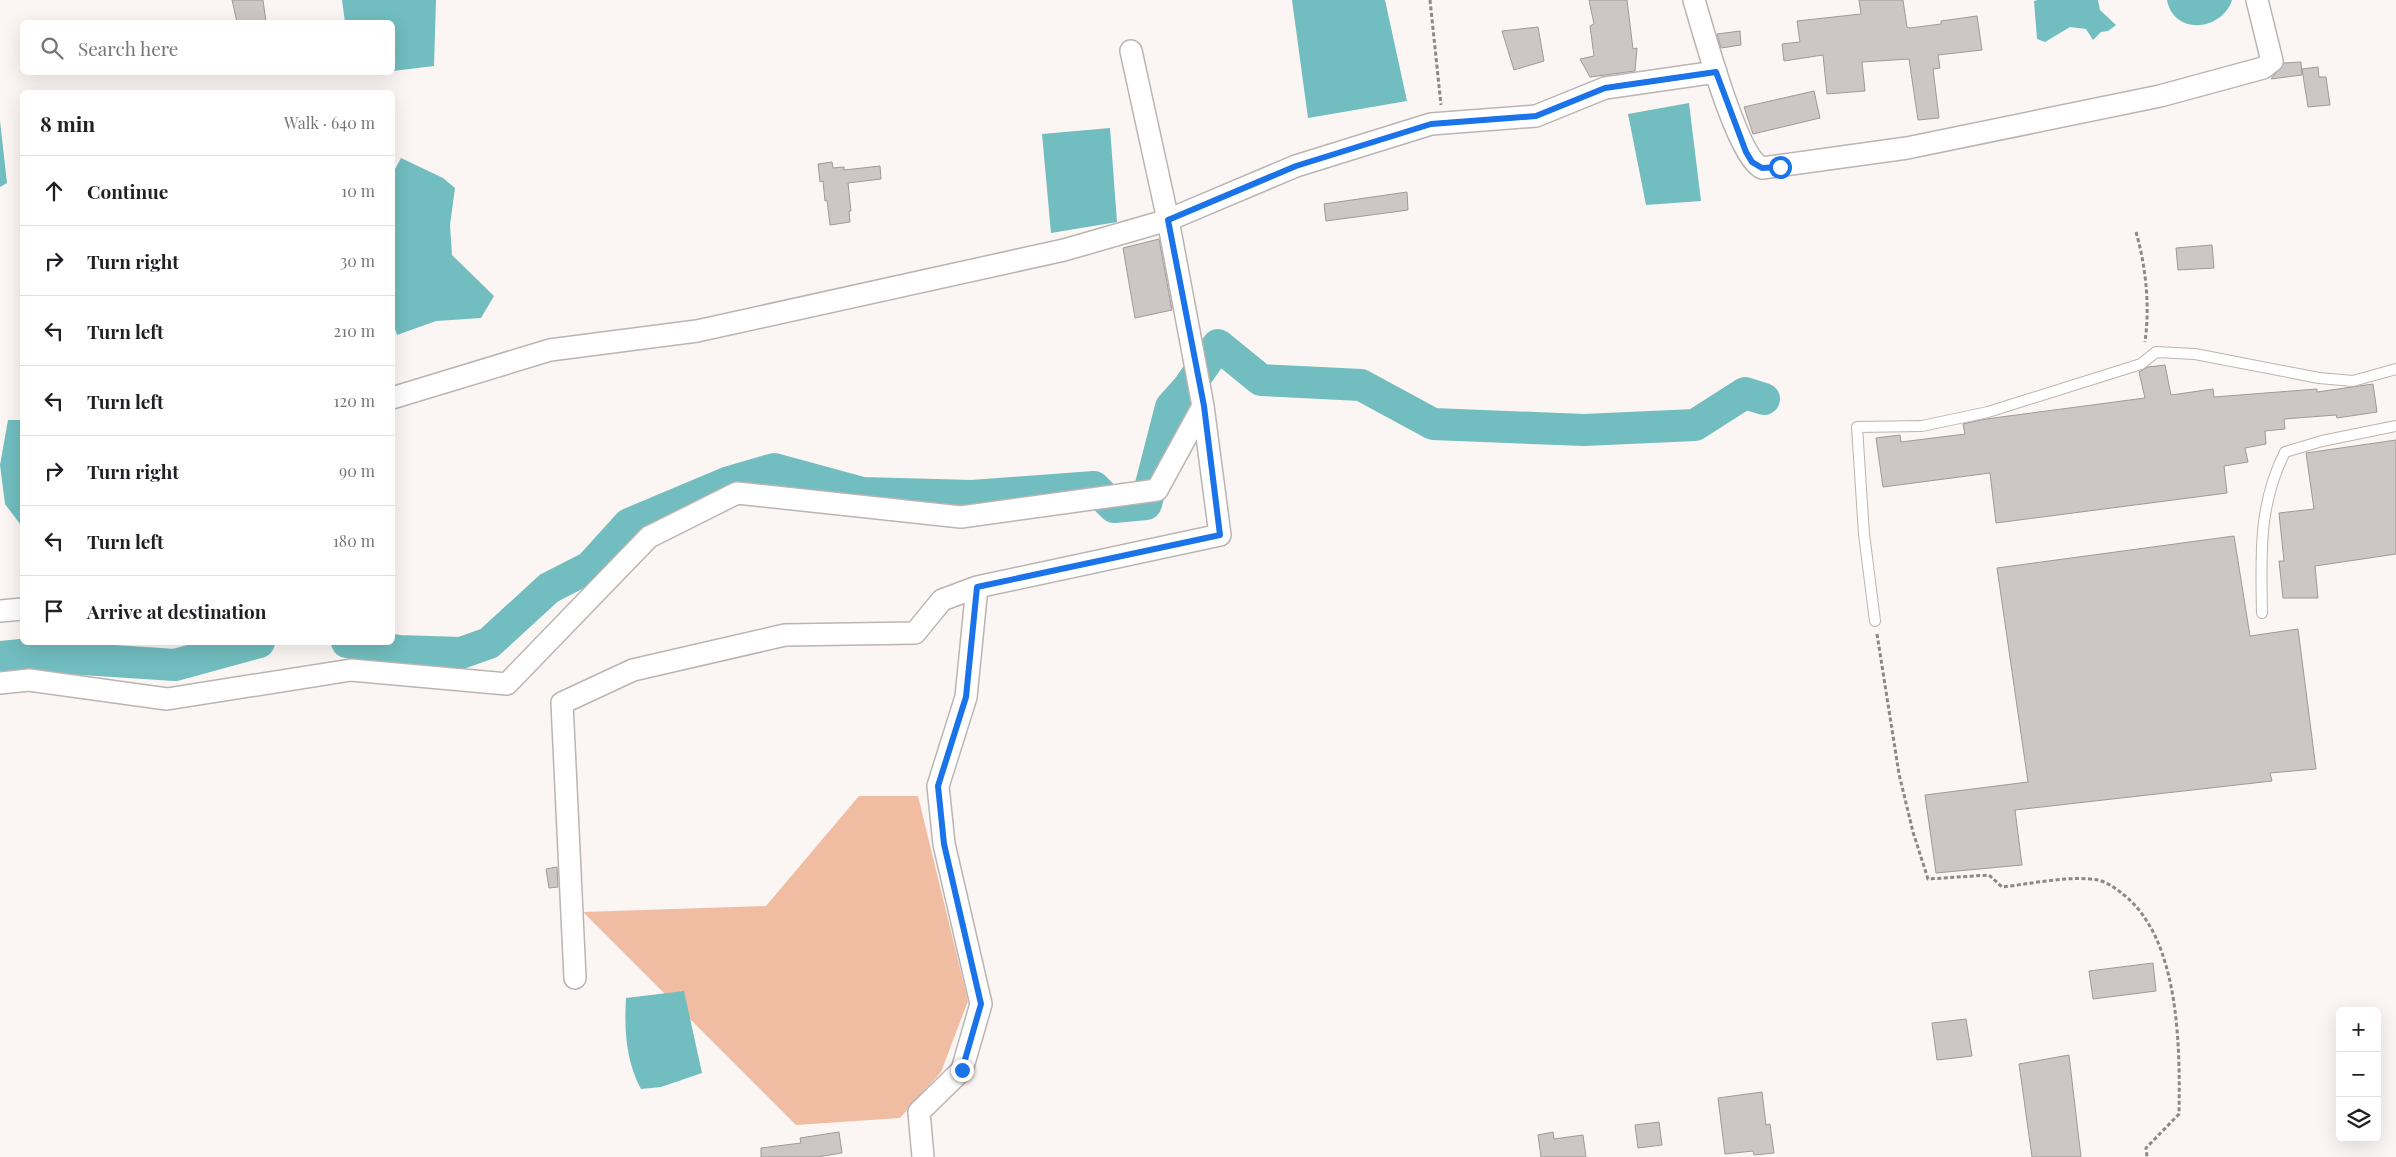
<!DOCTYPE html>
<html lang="en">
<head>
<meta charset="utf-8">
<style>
	body { margin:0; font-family:"Playfair Display",serif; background:#f2f2f2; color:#202124 }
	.controls { position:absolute; right:15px; bottom:15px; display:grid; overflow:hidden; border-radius:8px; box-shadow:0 5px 20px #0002 }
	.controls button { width:45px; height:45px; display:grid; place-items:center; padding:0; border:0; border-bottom:1px solid #e0e0e0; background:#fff; color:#202124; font:25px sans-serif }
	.stop { position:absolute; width:15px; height:15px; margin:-11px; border:4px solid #1a73e8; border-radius:50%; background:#fff }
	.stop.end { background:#1a73e8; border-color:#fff; box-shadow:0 1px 5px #0008 }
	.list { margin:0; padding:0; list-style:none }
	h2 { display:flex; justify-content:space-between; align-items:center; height:65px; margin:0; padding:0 20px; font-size:21px }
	h2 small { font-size:16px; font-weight:400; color:#757577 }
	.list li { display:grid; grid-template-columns:32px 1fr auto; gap:15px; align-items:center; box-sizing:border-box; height:70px; padding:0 20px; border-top:1px solid #e0e0e0 }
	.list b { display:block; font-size:19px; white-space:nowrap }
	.list em { font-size:16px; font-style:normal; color:#757577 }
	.icon { flex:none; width:28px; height:28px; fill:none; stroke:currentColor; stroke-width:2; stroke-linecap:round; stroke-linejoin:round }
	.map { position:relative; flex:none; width:2396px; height:1157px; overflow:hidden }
	.search { position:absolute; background:#fff; box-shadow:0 5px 20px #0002; left:20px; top:20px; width:375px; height:55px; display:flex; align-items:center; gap:12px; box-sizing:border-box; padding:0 18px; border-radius:8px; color:#757577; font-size:19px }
	.panel { position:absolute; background:#fff; box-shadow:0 5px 20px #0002; left:20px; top:90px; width:375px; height:555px; border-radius:8px }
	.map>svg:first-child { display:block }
</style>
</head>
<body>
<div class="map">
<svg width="2396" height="1157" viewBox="0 0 2396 1157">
	<rect width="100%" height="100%" fill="#fbf5f3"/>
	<path fill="#f0bda2" d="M 859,796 L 918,796 L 968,1001 L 941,1072 L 900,1118 L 796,1125 L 583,912 L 766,906 Z"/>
	<path fill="#71bdbf" d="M 342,0 L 436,0 L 434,66 L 393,71 L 392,22 L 345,22 Z
		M 1292,0 L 1385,0 L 1407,101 L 1308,118 Z
		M 2038,0 L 2098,0 L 2100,10 L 2116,25 L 2108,31 L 2101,32 L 2093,40 L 2086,29 L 2070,27 L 2045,42 L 2037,39 L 2034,1 Z
		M 2167,0 L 2232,0 C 2222,31 2174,36 2167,0 Z
		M 1689,103 L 1701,201 L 1646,205 L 1628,114 Z
		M 0,121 L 7,183 L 0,187 Z
		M 1110,128 L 1117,222 L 1051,233 L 1042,134 Z
		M 401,158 L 443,178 L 455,188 L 450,225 L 452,255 L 494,296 L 481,318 L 436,321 L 397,335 L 392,319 L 392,175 Z
		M 8,420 L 22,420 L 22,524 L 20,524 L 5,504 L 0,465 Z
		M 684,991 L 702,1073 L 661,1087 L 641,1089 C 626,1062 624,1029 626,998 Z"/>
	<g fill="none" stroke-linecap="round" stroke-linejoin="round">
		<path stroke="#71bdbf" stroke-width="32" d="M 347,642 L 399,651 L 461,653 L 489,643 L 549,588 L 590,567 L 629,524 L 729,482 L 774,469 L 862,493 L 972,496 L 1094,487 L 1114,507 L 1146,504 L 1171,407 L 1188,388 L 1218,345 L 1261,380 L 1361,385 L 1433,424 L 1584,430 L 1695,425 L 1745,393 L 1764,399
			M 0,657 L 21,655 L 175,665 L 259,642"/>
	</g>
	<path fill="#ccc6c4" stroke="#9f9a97" d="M 232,0 L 263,0 L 266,22 L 237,22 Z
		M 1589,0 L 1627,0 L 1633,49 L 1637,48 L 1635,71 L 1590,77 L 1580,59 L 1594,56 L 1590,26 L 1594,24 Z
		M 1859,0 L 1903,0 L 1907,27 L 1910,28 L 1941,24 L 1941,21 L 1977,16 L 1982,50 L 1938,55 L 1940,68 L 1933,69 L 1939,118 L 1918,120 L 1909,59 L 1862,62 L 1865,91 L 1827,94 L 1823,55 L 1784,61 L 1782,44 L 1800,42 L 1797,21 L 1861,14 Z
		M 1538,27 L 1544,61 L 1514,70 L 1502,31 Z
		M 1740,31 L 1741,45 L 1721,48 L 1717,34 Z
		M 2301,62 L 2302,75 L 2271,79 L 2284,63 Z
		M 2318,67 L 2319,77 L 2326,77 L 2330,105 L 2308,107 L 2302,69 Z
		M 1814,91 L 1820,118 L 1753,134 L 1744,107 Z
		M 832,162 L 833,168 L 844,167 L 844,170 L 880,166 L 881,179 L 848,183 L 851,211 L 849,211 L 850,222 L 830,225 L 827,200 L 825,201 L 823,181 L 820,182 L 818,164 Z
		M 1407,192 L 1408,210 L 1326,221 L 1324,204 Z
		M 1159,239 L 1172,310 L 1135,318 L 1123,248 Z
		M 2212,245 L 2214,268 L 2178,270 L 2176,248 Z
		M 2165,365 L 2171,395 L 2213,389 L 2214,397 L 2317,389 L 2317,392 L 2373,384 L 2377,412 L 2337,418 L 2336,415 L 2284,419 L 2285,429 L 2265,431 L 2266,444 L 2245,448 L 2248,462 L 2224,466 L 2227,493 L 1996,523 L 1990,473 L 1883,487 L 1876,438 L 1900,435 L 1901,442 L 1965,434 L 1963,424 L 1986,419 L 2145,398 L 2139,372 L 2148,367 Z
		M 2396,440 L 2396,554 L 2315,566 L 2318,598 L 2283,598 L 2279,561 L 2284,561 L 2279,513 L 2314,509 L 2306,453 Z
		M 2234,536 L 2250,636 L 2298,629 L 2316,769 L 2270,773 L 2272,781 L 2015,810 L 2022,865 L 1936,873 L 1925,795 L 2028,782 L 1997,568 Z
		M 557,867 L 558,887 L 549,888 L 546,869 Z
		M 2153,963 L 2156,991 L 2093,999 L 2089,971 Z
		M 1966,1019 L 1972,1056 L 1937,1060 L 1932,1023 Z
		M 2069,1055 L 2081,1157 L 2032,1157 L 2019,1064 Z
		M 1762,1092 L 1766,1125 L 1770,1124 L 1774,1153 L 1754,1155 L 1753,1151 L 1725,1154 L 1718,1098 Z
		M 1659,1122 L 1662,1145 L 1638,1148 L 1635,1125 Z
		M 839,1132 L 842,1153 L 817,1157 L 761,1157 L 761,1148 L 801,1143 L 800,1138 Z
		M 1553,1132 L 1554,1139 L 1583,1135 L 1586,1157 L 1541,1157 L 1538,1135 Z"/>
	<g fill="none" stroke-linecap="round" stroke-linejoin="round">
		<g stroke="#bab4b2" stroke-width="12">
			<path id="lane" d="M 2262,613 C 2261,556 2258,505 2285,452 L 2322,441 L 2396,426
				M 1875,621 L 1864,534 L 1857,427 L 1922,426 L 1988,412 L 2141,364 L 2156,352 L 2195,354 L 2319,378 L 2353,381 L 2396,369"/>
		</g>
		<g stroke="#bab4b2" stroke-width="24">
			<path id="street" d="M 1694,0 C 1703,30 1737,157 1762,168 L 1907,148 L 2160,96 L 2263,68 L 2272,61 L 2257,0
				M 392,398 L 550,350 L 697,331 L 1064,250 L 1168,220 L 1131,51
				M 0,611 L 22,609
				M 0,683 L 29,680 L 167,699 L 351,670 L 507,684 L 649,537 L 737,493 L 961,517 L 1157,490 L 1203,406
				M 575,978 L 562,703 L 633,670 L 785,635 L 915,633 L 942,600 L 977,587
				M 923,1157 L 919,1112 L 962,1070 L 981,1004 L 944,844 L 938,786 L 966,697 L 977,587 L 1220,535 L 1203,406 L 1168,220 L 1296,166 L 1431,124 L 1536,116 L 1605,88 L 1716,72"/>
		</g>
		<path stroke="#8c8887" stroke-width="3" stroke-dasharray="4 2.5" stroke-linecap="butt" d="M 1430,0 L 1441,105
			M 2136,232 C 2146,267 2150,306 2145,342
			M 1877,634 L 1899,774 L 1913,832 L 1928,879 L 1989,875 L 2002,887 C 2030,884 2070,875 2098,880 C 2107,882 2117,889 2124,895 C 2180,940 2180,1047 2179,1114 L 2146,1148 L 2147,1157"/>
		<use href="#lane" stroke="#fff" stroke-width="10"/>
		<use href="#street" stroke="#fff" stroke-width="21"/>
	</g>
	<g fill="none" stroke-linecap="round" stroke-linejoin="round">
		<path stroke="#1a73e8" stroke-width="6" d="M 962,1070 L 981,1004 L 944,844 L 938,786 L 966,697 L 977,587 L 1220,535 L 1204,406 L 1168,220 L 1296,166 L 1431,124 L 1536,116 L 1605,88 L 1716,72 L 1746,152 L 1752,162 L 1762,168 L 1780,167"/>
	</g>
</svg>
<div class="controls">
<button>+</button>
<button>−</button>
<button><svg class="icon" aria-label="layers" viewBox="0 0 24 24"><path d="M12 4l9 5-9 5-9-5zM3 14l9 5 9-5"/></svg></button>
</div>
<div class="stop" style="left:1780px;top:167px"></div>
<div class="stop end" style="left:962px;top:1070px"></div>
<div class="search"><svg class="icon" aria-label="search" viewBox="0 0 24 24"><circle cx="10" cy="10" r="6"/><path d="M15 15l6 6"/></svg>Search here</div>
<section class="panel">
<h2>8 min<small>Walk · 640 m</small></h2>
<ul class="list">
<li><svg class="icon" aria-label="ahead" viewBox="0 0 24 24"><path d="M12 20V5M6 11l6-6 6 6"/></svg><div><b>Continue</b></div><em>10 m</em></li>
<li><svg class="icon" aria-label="right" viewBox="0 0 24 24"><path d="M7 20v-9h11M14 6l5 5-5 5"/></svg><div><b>Turn right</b></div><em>30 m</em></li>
<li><svg class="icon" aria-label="left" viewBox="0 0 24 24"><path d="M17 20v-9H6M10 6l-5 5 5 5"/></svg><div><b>Turn left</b></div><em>210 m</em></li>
<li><svg class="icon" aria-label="left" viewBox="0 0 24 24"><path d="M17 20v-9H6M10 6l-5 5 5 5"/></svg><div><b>Turn left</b></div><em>120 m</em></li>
<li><svg class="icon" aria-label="right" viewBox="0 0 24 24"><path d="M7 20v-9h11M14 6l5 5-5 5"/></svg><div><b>Turn right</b></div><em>90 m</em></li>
<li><svg class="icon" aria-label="left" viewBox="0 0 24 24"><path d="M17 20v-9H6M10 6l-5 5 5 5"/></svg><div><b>Turn left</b></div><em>180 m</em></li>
<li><svg class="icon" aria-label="arrive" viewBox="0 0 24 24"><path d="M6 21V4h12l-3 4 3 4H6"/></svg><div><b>Arrive at destination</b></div></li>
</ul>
</section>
</div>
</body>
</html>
